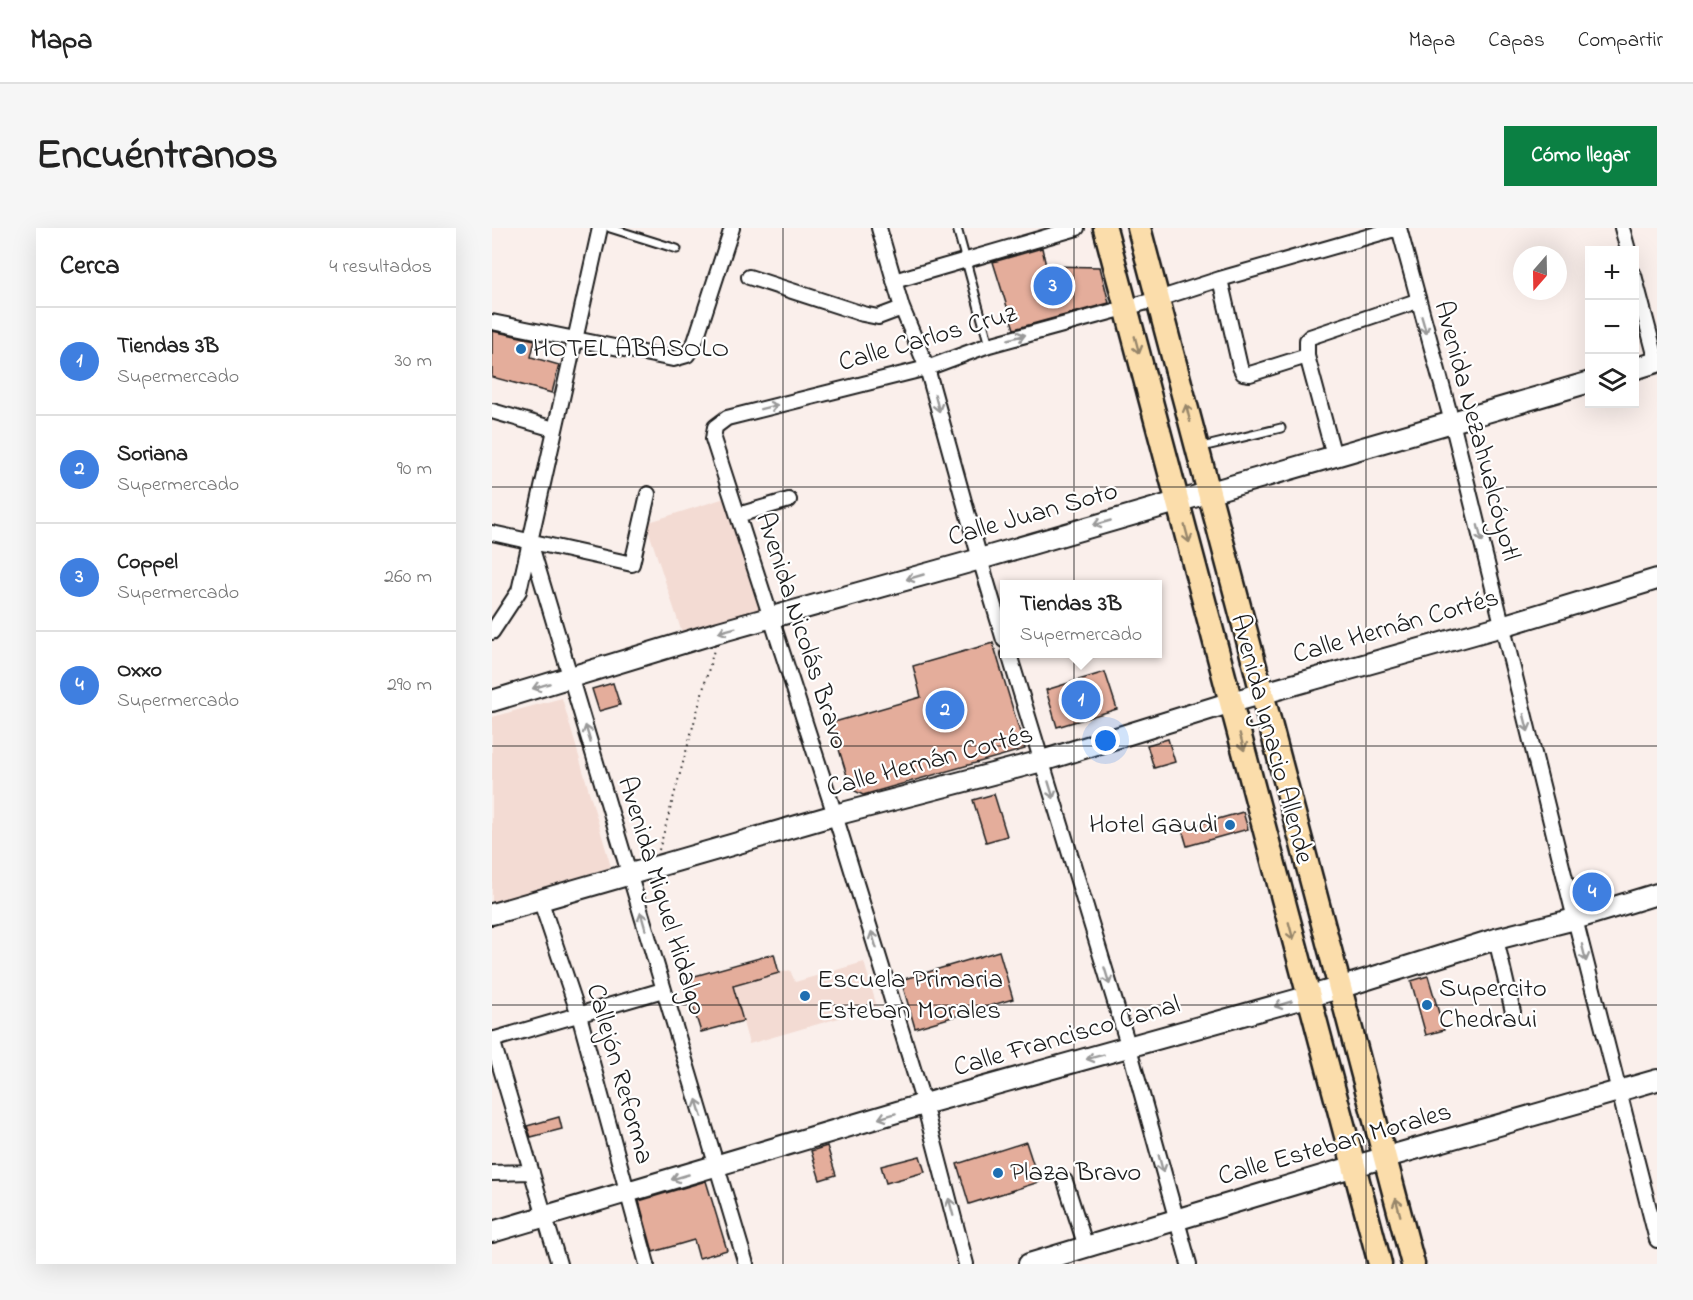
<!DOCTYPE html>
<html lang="es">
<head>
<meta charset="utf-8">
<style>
	body { margin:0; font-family:"Indie Flower",sans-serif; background:#f6f6f6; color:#222 }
	.controls { position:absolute; right:18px; top:18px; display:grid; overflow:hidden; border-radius:0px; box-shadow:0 6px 24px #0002 }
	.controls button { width:54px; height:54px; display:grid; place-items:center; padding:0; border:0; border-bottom:2px solid #e0e0e0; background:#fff; color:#222; font:30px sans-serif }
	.compass { position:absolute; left:1021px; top:18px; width:54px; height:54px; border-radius:50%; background:#fff; box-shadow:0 6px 24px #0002; rotate:200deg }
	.you { position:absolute; left:614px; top:513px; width:21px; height:21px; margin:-15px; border:4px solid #fff; border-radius:50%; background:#1a73e8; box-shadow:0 0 0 9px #1a73e833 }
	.badge { display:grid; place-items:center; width:39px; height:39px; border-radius:50%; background:#0b8043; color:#fff; font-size:20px; font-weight:700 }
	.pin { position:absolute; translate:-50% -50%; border:3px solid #fff; box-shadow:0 2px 6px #0006 }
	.popup { position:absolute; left:508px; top:352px; width:162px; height:78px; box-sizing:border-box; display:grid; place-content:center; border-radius:0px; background:#fff; filter:drop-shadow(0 2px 4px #0005); font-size:20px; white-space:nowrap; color:#767676 }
	.popup b { font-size:22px; color:#222 }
	.popup::after { content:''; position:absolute; left:50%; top:100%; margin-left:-12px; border:12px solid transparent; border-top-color:#fff }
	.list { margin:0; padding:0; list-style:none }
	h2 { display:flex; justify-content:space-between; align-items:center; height:78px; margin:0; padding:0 24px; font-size:26px }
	h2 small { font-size:20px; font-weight:400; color:#767676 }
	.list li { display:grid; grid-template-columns:39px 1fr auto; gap:18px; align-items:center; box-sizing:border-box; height:108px; padding:0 24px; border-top:2px solid #e0e0e0 }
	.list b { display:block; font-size:22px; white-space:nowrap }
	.list p { margin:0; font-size:20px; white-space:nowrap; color:#767676 }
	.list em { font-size:20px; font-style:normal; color:#767676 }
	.icon { flex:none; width:33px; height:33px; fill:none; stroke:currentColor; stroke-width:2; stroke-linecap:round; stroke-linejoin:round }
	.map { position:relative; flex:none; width:1165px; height:1036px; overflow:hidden; border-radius:0px }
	header { display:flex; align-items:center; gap:36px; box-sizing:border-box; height:84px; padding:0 30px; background:#fff; border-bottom:2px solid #e0e0e0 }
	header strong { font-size:28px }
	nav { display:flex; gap:33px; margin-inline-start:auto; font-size:21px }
	.intro { display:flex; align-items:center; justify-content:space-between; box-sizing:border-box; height:144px; padding:0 36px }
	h1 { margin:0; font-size:42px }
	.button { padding:15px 27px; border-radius:0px; background:#0b8043; color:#fff; font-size:21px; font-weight:700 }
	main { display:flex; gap:36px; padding:0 36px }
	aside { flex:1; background:#fff; border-radius:0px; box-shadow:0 6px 24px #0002 }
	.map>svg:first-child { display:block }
</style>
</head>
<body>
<header>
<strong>Mapa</strong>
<nav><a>Mapa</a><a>Capas</a><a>Compartir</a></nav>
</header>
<div class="intro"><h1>Encuéntranos</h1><a class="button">Cómo llegar</a></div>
<main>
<aside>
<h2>Cerca<small>4 resultados</small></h2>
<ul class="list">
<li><span class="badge" style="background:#3f7fe0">1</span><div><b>Tiendas 3B</b><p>Supermercado</p></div><em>30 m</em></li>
<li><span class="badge" style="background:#3f7fe0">2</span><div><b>Soriana</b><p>Supermercado</p></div><em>90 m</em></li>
<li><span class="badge" style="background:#3f7fe0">3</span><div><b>Coppel</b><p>Supermercado</p></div><em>260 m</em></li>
<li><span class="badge" style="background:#3f7fe0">4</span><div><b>Oxxo</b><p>Supermercado</p></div><em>290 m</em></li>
</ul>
</aside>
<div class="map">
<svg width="1165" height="1036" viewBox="0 0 1165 1036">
	<rect width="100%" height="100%" fill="#faefeb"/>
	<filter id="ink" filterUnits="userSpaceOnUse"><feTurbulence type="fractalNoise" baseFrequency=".0167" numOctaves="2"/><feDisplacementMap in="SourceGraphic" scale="12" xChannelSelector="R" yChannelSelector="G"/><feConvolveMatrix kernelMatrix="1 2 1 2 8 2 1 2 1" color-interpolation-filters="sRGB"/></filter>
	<g filter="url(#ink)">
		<path fill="#f3dbd3" d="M 233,270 L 273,384 L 191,408 L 154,295 Z
			M 70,470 L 119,639 L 0,675 L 0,489 Z
			M 372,734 L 385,779 L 257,816 L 241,758 L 298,742 L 303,754 Z"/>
		<path fill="#e4ad9b" stroke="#1c1c1c" stroke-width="1.5" d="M 550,20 L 554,38 L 608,39 L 617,75 L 522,101 L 501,34 Z
			M 0,103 L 43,112 L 39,129 L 67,137 L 60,165 L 0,149 Z
			M 501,415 L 533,521 L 371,567 L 359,561 L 339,495 L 429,469 L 421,438 Z
			M 613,444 L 625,481 L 565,499 L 554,462 Z
			M 121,455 L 128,477 L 107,483 L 100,461 Z
			M 676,511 L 683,534 L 662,540 L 655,517 Z
			M 502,566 L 515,608 L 494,614 L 481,572 Z
			M 751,584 L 756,601 L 695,618 L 690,601 Z
			M 507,723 L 521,771 L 423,800 L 409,752 Z
			M 282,726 L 287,745 L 241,758 L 251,793 L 209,804 L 192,751 Z
			M 936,748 L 952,802 L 934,807 L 919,753 Z
			M 67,889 L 70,901 L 39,909 L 35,898 Z
			M 534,914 L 547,954 L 477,976 L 465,936 Z
			M 335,918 L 344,947 L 328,952 L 319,923 Z
			M 428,928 L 433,944 L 394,955 L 389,938 Z
			M 214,953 L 235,1022 L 207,1030 L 202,1012 L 161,1024 L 147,973 Z"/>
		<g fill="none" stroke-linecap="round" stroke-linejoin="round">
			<g stroke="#1c1c1c" stroke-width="11">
				<path id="lane" d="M 118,0 L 185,21
					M 465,0 L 497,117
					M 710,219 L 789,200"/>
			</g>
			<g stroke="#1c1c1c" stroke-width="18">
				<path id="street" d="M 387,0 L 410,80 L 435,140 L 488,331 L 512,412
					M 907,0 L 960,194 L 1083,691 L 1165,1012
					M 1130,0 L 1136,22
					M 1142,47 L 1165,134
					M 257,49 L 371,86 L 386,89 L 410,80
					M 728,51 L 748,139 L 751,145 L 758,146 L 815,128
					M 402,53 L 585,0
					M 0,94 L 181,131 L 195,127 L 203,114 L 240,0
					M 0,183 L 62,201
					M 842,228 L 815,128 L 815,112 L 818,109 L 925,73
					M 246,287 L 297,272
					M 0,305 L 140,336 L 156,266
					M 38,314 L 254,1036
					M 0,404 L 27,363 L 108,0
					M 517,426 L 637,820 L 697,1036
					M 48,671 L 87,787 L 155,1036
					M 1004,711 L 1021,784
					M 0,811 L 67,1036
					M 0,812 L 171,762
					M 0,945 L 40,944
					M 573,953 L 594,1019
					M 474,1036 L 432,876 L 343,587 L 221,211 L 223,199 L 235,190 L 435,140 L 497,117 L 666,71 L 728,51 L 906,0"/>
			</g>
			<g stroke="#1c1c1c" stroke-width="24">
				<path id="secondary" d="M 1142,141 L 1165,134
					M 0,473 L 227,404 L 488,331 L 1098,154
					M 0,686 L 343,587 L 550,533 L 740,474 L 1010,398 L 1165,351
					M 0,1004 L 432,876 L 847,760 L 1004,711 L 1083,691 L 1165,666
					M 537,1036 L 863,938 L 1165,852"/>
			</g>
			<g stroke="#1c1c1c" stroke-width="27">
				<path id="primary" d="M 613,0 L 888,1036
					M 647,0 L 921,1036"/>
			</g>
			<path stroke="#1c1c1c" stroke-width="2" stroke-dasharray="1.5 4.5" stroke-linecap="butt" d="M 167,622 L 222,422"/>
			<use href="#lane" stroke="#fff" stroke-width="7"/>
			<use href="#street" stroke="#fff" stroke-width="14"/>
			<use href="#secondary" stroke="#fff" stroke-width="20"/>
			<use href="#primary" stroke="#fbddab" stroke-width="22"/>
		</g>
		<defs><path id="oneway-shaft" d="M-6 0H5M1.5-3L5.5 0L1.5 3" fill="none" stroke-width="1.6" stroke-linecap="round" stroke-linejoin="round" transform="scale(1.5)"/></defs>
		<g stroke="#999">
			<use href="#oneway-shaft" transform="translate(932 97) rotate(74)"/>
			<use href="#oneway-shaft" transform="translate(525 109) rotate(-15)"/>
			<use href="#oneway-shaft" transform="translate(445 175) rotate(75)"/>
			<use href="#oneway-shaft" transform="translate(277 179) rotate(-14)"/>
			<use href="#oneway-shaft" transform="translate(610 295) rotate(164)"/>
			<use href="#oneway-shaft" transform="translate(988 306) rotate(76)"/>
			<use href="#oneway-shaft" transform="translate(423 349) rotate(164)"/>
			<use href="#oneway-shaft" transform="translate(235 402) rotate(165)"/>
			<use href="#oneway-shaft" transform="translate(49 458) rotate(163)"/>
			<use href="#oneway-shaft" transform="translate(1034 495) rotate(76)"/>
			<use href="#oneway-shaft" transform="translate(96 506) rotate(-107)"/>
			<use href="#oneway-shaft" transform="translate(559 562) rotate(73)"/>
			<use href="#oneway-shaft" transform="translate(151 693) rotate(-106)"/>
			<use href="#oneway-shaft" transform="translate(382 712) rotate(-107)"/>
			<use href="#oneway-shaft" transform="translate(1092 725) rotate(76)"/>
			<use href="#oneway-shaft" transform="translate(615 748) rotate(73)"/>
			<use href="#oneway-shaft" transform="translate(791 776) rotate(164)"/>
			<use href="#oneway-shaft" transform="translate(603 829) rotate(165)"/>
			<use href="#oneway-shaft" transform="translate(207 880) rotate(-107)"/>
			<use href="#oneway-shaft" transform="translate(395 888) rotate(163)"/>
			<use href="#oneway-shaft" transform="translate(669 936) rotate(75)"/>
			<use href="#oneway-shaft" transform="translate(188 949) rotate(164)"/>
			<use href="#oneway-shaft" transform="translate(459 979) rotate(-105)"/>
		</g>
		<g stroke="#97866b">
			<use href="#oneway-shaft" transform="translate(645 117) rotate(75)"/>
			<use href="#oneway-shaft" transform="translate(696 185) rotate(-104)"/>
			<use href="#oneway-shaft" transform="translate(695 306) rotate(75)"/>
			<use href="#oneway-shaft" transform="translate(750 514) rotate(75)"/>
			<use href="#oneway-shaft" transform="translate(799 703) rotate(75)"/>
			<use href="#oneway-shaft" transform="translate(906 979) rotate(-105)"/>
		</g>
	</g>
	<path fill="none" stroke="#1c1c1c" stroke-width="1.5" stroke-opacity="0.55" d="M 291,0 L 291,1036M 582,0 L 582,1036M 874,0 L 874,1036M 0,259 L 1165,259M 0,518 L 1165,518M 0,777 L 1165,777"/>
	<g fill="#1f6fb2" stroke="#fff" stroke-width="2">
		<circle cx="29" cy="121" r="6"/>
		<circle cx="738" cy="597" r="6"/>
		<circle cx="313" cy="768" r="6"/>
		<circle cx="935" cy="777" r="6"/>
		<circle cx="506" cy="945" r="6"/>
	</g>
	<g text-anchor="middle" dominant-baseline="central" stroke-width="4.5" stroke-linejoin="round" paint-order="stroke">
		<g font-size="27" fill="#1c1c1c" stroke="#fff">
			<text transform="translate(436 111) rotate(-16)">Calle Carlos Cruz</text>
			<text transform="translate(984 203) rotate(75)">Avenida Nezahualcóyotl</text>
			<text transform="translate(541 287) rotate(-16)">Calle Juan Soto</text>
			<text transform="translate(904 399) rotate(-16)">Calle Hernán Cortés</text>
			<text transform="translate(309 403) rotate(72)">Avenida Nicolás Bravo</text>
			<text transform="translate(779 511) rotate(75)">Avenida Ignacio Allende</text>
			<text transform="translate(438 534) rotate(-15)">Calle Hernán Cortés</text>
			<text transform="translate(169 668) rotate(73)">Avenida Miguel Hidalgo</text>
			<text transform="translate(575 809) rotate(-16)">Calle Francisco Canal</text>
			<text transform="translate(127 846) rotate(74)">Callejón Reforma</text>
			<text transform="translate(843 917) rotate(-16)">Calle Esteban Morales</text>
		</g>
		<g font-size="27" fill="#1c1c1c" stroke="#fff" text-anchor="start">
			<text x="41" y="121">HOTEL ABASOLO</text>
			<text x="726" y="597" text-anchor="end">Hotel Gaudi</text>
			<text x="325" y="752">Escuela Primaria<tspan x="325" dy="31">Esteban Morales</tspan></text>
			<text x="947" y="761">Supercito<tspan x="947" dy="31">Chedraui</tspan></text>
			<text x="518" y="945">Plaza Bravo</text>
		</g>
	</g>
</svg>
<div class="controls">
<button>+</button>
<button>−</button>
<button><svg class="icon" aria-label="layers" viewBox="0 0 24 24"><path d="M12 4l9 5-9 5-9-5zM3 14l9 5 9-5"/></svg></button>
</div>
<svg class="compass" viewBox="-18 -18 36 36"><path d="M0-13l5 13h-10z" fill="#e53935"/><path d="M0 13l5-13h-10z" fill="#767676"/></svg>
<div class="you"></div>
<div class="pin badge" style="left:589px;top:472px;background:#3f7fe0">1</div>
<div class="popup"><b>Tiendas 3B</b>Supermercado</div>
<div class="pin badge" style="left:453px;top:482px;background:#3f7fe0">2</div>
<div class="pin badge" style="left:561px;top:58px;background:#3f7fe0">3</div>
<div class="pin badge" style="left:1100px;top:664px;background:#3f7fe0">4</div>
</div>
</main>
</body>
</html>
